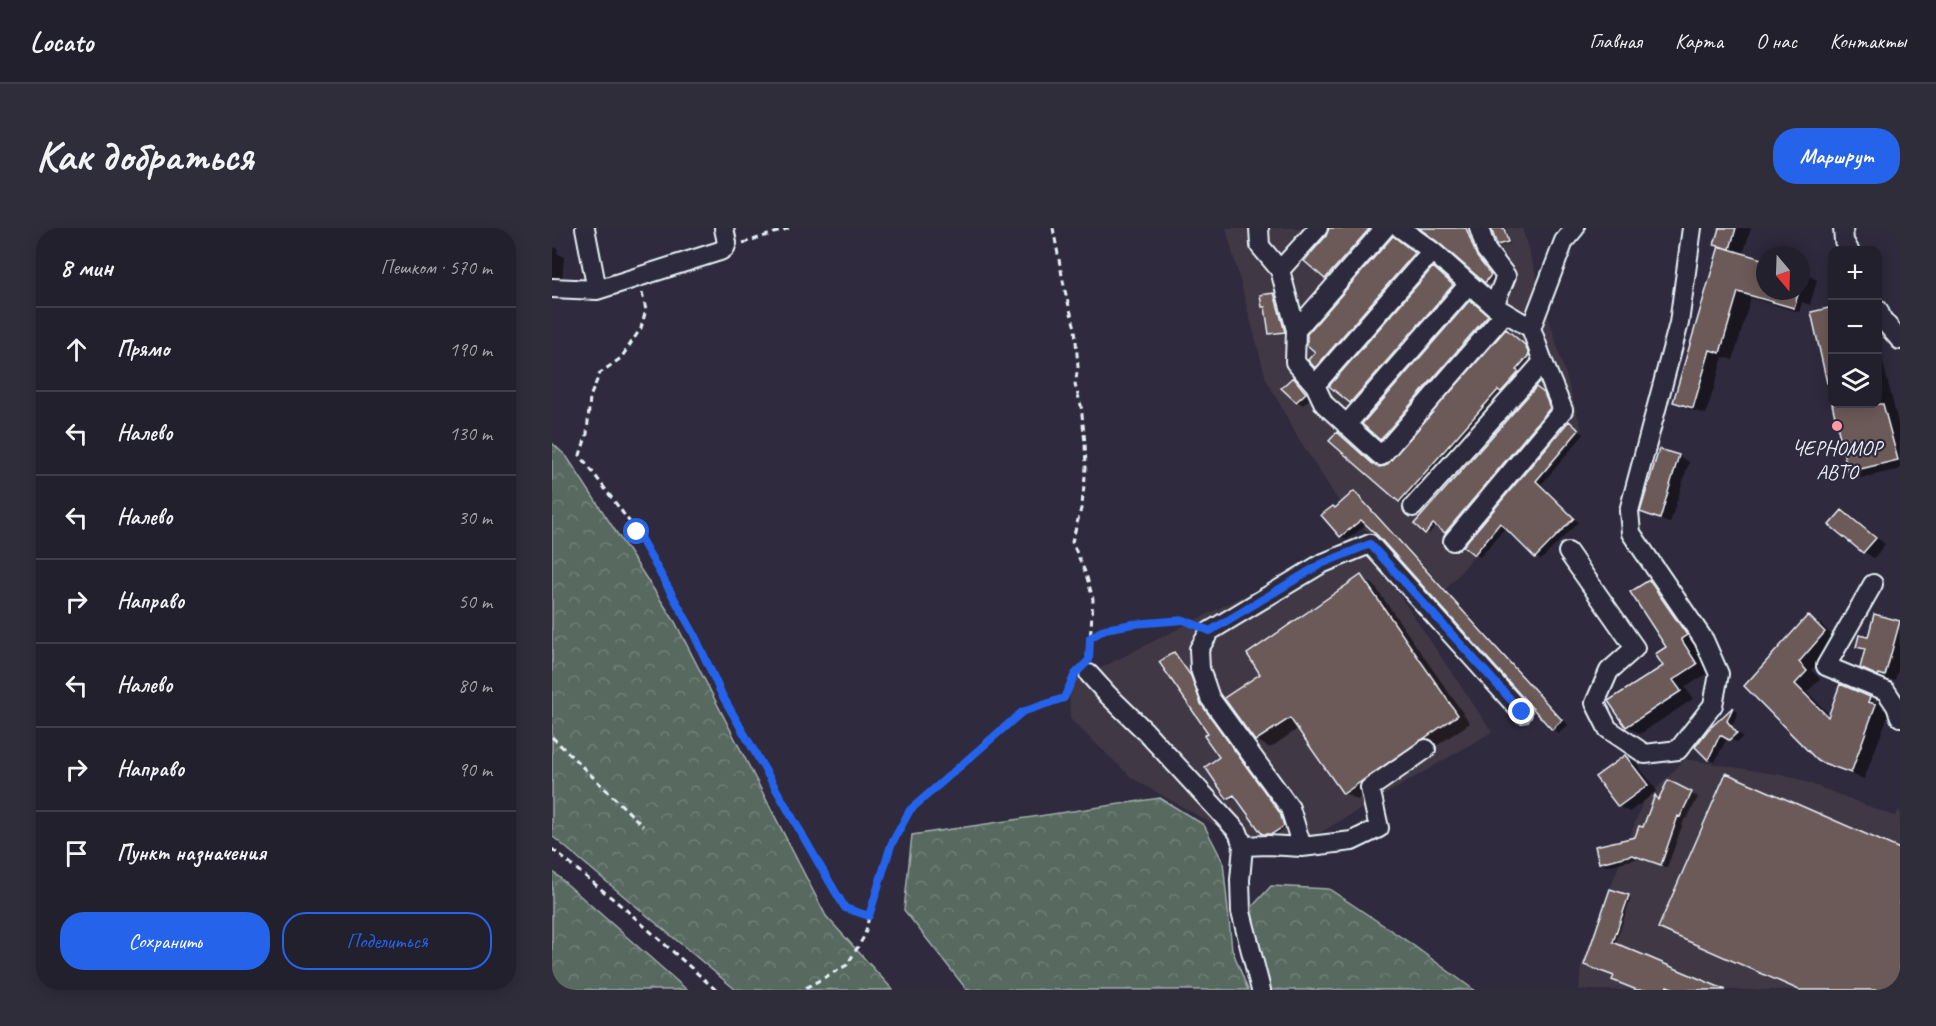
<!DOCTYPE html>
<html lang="ru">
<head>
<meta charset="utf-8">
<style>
	body { margin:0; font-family:Caveat,sans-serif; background:#2f2d3a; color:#f1f3f6 }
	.controls { position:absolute; right:18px; top:18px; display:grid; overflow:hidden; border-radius:12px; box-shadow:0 3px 15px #0003 }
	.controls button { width:54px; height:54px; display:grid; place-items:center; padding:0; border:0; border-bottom:2px solid #403e4a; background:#23202e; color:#f1f3f6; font:30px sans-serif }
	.compass { position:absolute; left:1204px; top:18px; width:54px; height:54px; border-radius:50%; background:#23202e; box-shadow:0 3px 15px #0003; rotate:161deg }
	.stop { position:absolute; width:18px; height:18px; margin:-14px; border:4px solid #2563eb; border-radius:50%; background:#fff }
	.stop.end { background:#2563eb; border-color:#fff; box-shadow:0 2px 6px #0008 }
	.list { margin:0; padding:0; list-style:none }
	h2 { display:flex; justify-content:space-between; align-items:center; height:78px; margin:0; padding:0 24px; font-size:26px }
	h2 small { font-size:20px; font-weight:400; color:#a3a3aa }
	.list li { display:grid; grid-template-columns:39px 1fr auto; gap:18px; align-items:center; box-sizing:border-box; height:84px; padding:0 24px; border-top:2px solid #403e4a }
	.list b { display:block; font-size:22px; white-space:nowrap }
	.list em { font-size:20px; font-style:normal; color:#a3a3aa }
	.actions { display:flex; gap:12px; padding:18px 24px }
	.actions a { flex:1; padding:14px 0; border:2px solid #2563eb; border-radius:24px; text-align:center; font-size:21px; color:#2563eb }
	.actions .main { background:#2563eb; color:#fff }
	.icon { flex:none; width:33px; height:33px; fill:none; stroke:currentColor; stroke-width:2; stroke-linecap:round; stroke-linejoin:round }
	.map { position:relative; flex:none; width:1348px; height:762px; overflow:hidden; border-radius:24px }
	header { display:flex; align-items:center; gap:36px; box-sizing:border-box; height:84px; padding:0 30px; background:#23202e; border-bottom:2px solid #403e4a }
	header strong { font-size:28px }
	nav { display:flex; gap:33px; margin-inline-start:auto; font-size:21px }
	.intro { display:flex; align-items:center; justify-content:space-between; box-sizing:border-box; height:144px; padding:0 36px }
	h1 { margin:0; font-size:42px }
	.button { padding:15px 27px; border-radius:24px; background:#2563eb; color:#fff; font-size:21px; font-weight:700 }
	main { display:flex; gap:36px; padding:0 36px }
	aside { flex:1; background:#23202e; border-radius:24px; box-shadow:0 3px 15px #0003 }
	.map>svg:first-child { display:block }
</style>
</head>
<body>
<header>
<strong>Locato</strong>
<nav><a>Главная</a><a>Карта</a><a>О нас</a><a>Контакты</a></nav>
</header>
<div class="intro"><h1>Как добраться</h1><a class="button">Маршрут</a></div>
<main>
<aside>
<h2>8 мин<small>Пешком · 570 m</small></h2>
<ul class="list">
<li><svg class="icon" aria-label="ahead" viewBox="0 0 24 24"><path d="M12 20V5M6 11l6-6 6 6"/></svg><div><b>Прямо</b></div><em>190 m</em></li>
<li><svg class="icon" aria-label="left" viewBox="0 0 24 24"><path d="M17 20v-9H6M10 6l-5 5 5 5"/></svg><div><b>Налево</b></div><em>130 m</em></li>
<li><svg class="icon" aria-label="left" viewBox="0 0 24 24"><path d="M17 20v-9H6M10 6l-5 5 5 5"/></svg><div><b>Налево</b></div><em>30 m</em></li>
<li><svg class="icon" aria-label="right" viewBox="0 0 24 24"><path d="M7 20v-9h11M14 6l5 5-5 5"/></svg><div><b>Направо</b></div><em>50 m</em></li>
<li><svg class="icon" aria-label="left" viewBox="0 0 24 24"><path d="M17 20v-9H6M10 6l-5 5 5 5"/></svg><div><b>Налево</b></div><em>80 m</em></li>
<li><svg class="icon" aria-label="right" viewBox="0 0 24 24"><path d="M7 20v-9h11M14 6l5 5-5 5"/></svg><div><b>Направо</b></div><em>90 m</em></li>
<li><svg class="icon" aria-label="arrive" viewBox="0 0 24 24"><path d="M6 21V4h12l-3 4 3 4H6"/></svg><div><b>Пункт назначения</b></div></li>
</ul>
<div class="actions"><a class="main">Сохранить</a><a>Поделиться</a></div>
</aside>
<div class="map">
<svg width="1348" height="762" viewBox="0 0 1348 762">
	<defs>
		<pattern id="forest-crowns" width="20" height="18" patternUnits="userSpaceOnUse" patternTransform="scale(1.5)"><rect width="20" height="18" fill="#596a61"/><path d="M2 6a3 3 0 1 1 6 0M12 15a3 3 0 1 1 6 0" fill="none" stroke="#718078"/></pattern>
	</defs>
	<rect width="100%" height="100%" fill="#2f2a3d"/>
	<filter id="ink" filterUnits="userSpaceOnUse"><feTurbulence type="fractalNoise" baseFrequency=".0167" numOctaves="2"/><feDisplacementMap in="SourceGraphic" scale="12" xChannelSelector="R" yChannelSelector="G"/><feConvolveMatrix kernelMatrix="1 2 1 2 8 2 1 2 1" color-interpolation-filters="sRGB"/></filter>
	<g filter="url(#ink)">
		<path fill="#413845" d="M 674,0 L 970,0 L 1030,202 L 884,373 L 789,277 L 745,208 L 714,151 Z
			M 808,309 L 940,504 L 754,613 L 718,629 L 580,550 L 518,491 L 517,456 Z
			M 1133,531 L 1241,549 L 1342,588 L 1348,582 L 1348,762 L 1027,762 L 1029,738 L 1090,576 Z"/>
		<path fill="url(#forest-crowns)" stroke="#a0aeac" stroke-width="1.5" d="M 0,215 L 15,229 L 123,394 L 274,688 L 341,762 L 184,762 L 0,608 Z
			M 608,570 L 652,597 L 671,634 L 680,721 L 696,762 L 415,762 L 352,682 L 360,607 Z
			M 0,643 L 135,762 L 0,762 Z
			M 719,658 L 777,661 L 858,715 L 922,762 L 719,762 L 708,725 L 699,680 Z"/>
		<path fill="#0007" d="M 778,0 L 822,0 L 777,51 L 754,33 L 776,8 Z
			M 870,0 L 913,0 L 919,4 L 926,29 L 941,50 L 937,55 L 934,54 L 888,13 Z
			M 940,0 L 954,0 L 958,16 L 949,18 L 946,16 Z
			M 1169,0 L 1199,0 L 1191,27 L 1213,33 L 1213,63 L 1249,63 L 1249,44 L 1265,52 L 1258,77 L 1250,74 L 1247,84 L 1199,70 L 1181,132 L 1171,129 L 1154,186 L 1136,181 L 1123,173 L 1168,18 Z
			M 841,10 L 865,27 L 766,140 L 764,139 Z
			M 0,18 L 6,21 L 5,25 L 12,29 L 10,53 L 0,55 Z
			M 884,42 L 903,59 L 802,175 L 799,174 L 780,157 Z
			M 722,66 L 725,68 L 735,105 L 721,107 L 718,105 L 715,80 L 711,78 Z
			M 921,75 L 938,90 L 832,212 L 829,211 Z
			M 1280,80 L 1280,171 L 1261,85 Z
			M 957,104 L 976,120 L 979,129 L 966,144 L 969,146 L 952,165 L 949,163 L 850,275 L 847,273 L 823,239 L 834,240 Z
			M 1326,125 L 1329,127 L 1348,203 L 1348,241 L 1309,250 L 1297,243 L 1282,176 L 1326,176 Z
			M 741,150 L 747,154 L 760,169 L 751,177 L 745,173 L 731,160 Z
			M 987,162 L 994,168 L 1000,182 L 896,306 L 884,297 L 877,306 L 874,304 Z
			M 1017,195 L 1032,206 L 989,257 L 1026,294 L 989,332 L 983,328 L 954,299 L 928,329 L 923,326 Z
			M 1127,228 L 1137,234 L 1118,295 L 1100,289 L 1090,283 Z
			M 802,265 L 809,269 L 1016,497 L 1007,505 L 1000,501 L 815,296 L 795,312 L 789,308 L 785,281 Z
			M 1290,284 L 1300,290 L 1333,316 L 1322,330 L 1312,324 L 1279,297 Z
			M 809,349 L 822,357 L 918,495 L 805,572 L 792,565 L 747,500 L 718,520 L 704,512 L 674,470 L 710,446 Z
			M 1097,353 L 1111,361 L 1147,415 L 1142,419 L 1158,444 L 1133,459 L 1141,471 L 1088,506 L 1075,498 L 1113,438 L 1116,419 Z
			M 1256,389 L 1269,396 L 1285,413 L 1259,442 L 1268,451 L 1255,464 L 1278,487 L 1318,470 L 1331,478 L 1330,481 L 1337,485 L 1312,551 L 1282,540 L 1267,532 L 1194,458 Z
			M 1347,395 L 1348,435 L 1343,452 L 1336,452 L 1320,445 L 1314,423 L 1306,418 Z
			M 622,426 L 625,428 L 642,451 L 652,480 L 731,588 L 734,600 L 724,607 L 715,607 L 711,605 L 685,569 L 680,572 L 676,570 L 669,529 Z
			M 1181,481 L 1186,484 L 1180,498 L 1191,509 L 1185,514 L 1175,510 L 1163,534 L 1157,531 L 1145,518 L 1157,503 Z
			M 1074,529 L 1084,535 L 1105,563 L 1077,584 L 1067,578 Z
			M 1175,547 L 1348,622 L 1348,762 L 1246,762 L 1121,707 L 1108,700 Z
			M 1116,554 L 1146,569 L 1135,591 L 1133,590 L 1115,640 L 1088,630 L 1054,638 L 1048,634 L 1084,610 L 1092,601 L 1104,569 L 1108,572 Z
			M 1076,669 L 1079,670 L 1063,717 L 1170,762 L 1129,762 L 1118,758 L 1117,762 L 1087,762 L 1064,747 L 1036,738 Z"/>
		<path fill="#6c5a59" stroke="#e8f1f8" stroke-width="1.5" d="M 777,0 L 818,0 L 773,51 L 752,33 L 774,8 Z
			M 867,0 L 914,0 L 925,29 L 939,47 L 933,55 L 887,15 Z
			M 939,0 L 952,0 L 956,14 L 945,17 Z
			M 1167,0 L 1184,0 L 1178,21 L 1162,17 Z
			M 841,8 L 863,25 L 763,140 L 756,132 L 763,124 L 755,117 L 755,106 Z
			M 1167,18 L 1213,32 L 1213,63 L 1247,63 L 1242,80 L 1186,64 L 1168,125 L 1158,122 L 1141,180 L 1121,174 Z
			M 881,39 L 901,57 L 798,175 L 777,158 Z
			M 722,65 L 733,104 L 717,106 L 713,79 L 710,79 L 708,67 Z
			M 918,72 L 936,87 L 828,212 L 810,196 Z
			M 1281,79 L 1281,154 L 1275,155 L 1259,84 Z
			M 954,101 L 973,117 L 977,127 L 964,142 L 967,144 L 949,164 L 946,162 L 847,274 L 777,213 L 785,204 L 821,236 L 827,239 L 833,238 Z
			M 741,149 L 754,165 L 744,174 L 729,160 Z
			M 984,159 L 992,165 L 998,180 L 893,305 L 881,296 L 873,306 L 862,296 Z
			M 1280,176 L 1331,176 L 1346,232 L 1296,244 Z
			M 1017,193 L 1027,202 L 984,253 L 1022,290 L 983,330 L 948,295 L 922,327 L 911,318 Z
			M 1107,221 L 1127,227 L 1108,291 L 1088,284 Z
			M 802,263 L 1010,492 L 1000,502 L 826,308 L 809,292 L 788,309 L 769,287 L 781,278 L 783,280 Z
			M 1290,282 L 1324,310 L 1311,325 L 1277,297 Z
			M 809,347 L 906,487 L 791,566 L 738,490 L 703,513 L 672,470 L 708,446 L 695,426 Z
			M 1097,352 L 1135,407 L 1129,411 L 1145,436 L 1121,452 L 1129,463 L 1074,499 L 1056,473 L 1111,438 L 1103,426 L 1114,419 L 1078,364 Z
			M 1322,386 L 1348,393 L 1333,448 L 1327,446 L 1326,448 L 1308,440 L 1313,421 L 1304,419 L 1307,407 L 1316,409 Z
			M 1256,387 L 1273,404 L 1247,434 L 1255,443 L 1243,456 L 1276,489 L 1288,456 L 1318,469 L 1316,474 L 1324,476 L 1299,545 L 1266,533 L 1192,458 Z
			M 622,424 L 639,448 L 649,476 L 728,585 L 732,598 L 720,606 L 710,606 L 682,567 L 675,571 L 653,539 L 667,529 L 652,508 L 656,505 L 607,434 Z
			M 1181,479 L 1175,493 L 1185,505 L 1177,512 L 1168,507 L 1156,532 L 1143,519 L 1156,502 Z
			M 1073,527 L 1096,557 L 1066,579 L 1043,549 Z
			M 1174,545 L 1348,621 L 1348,762 L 1247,762 L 1106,700 Z
			M 1116,552 L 1140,564 L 1128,589 L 1126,588 L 1109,637 L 1080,627 L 1047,635 L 1043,618 L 1083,609 L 1087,598 L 1091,599 L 1103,567 L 1106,572 Z
			M 1058,661 L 1077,667 L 1061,714 L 1174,762 L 1126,762 L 1115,758 L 1114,762 L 1085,762 L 1060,752 L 1062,748 L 1032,737 Z"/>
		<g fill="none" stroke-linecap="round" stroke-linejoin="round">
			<g stroke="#e8f1f8" stroke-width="22">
				<path id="minor" d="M 33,0 L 45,62
					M 707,0 L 708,18 L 728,42 L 744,102
					M 833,0 L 744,102 L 743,134 L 763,157 L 772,176 L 829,228 L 953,85
					M 848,0 L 880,23 L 942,78 L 979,100 L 991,134 L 861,279
					M 927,0 L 934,22 L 954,48 L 942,78
					M 1291,0 L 1292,13 L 1297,22
					M 728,42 L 766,0
					M 0,60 L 45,62 L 168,23 L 173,20 L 175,15 L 172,0
					M 1326,81 L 1330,91 L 1348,112
					M 979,100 L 1012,13 L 1023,0
					M 763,157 L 880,23
					M 794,197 L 917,56
					M 901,313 L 1011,182 L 991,134
					M 1016,324 L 1083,420 L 1057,443 L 1043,475 L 1056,501 L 1093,526 L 1126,522 L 1161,477 L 1167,446 L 1152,412 L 1079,305 L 1077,283 L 1127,95 L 1140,0
					M 1321,356 L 1274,438 L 1334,463 L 1344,478 L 1348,489
					M 537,446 L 556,467 L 593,503 L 686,604 L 691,618 L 688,652 L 689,684 L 709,762
					M 874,521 L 818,560 L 827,600 L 800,613 L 750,619 L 738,580 L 658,470 L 648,441 L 647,421 L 658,403 L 769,336 L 818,316 L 970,485
					M 691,618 L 716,617 L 750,619"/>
			</g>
			<path stroke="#e8f1f8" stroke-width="3" stroke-dasharray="6 4.5" stroke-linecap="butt" d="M 501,0 L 513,63 L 523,100 L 526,139 L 523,157 L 529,177 L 533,215 L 534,239 L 530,277 L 520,314 L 534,346 L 541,371 L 537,429
				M 191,15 L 238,0
				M 90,65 L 94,82 L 89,100 L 69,130 L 48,145 L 38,169 L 35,206 L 28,227 L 85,304 L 141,404 L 170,467 L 293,679 L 317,688 L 313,707 L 295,737 L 250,762
				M 539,410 L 553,401 L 581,396 L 632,392 L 643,396
				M 0,509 L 91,598
				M 0,621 L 72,680 L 164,762
				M 317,688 L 339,617 L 358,582 L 470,484 L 512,470 L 520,451"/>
			<use href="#minor" stroke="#2f2a3d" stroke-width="18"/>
		</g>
	</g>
	<g fill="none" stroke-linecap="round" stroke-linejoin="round" filter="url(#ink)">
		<path stroke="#2563eb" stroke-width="8" d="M 85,304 L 141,404 L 170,467 L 267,636 L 293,680 L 317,688 L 339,617 L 358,582 L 470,484 L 512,470 L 523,446 L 537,432 L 538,410 L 553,401 L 581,396 L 632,392 L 658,403 L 769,336 L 818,316 L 970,484"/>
	</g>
	<circle fill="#ff9aa2" stroke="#2f2a3d" stroke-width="2" cx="1285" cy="198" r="6"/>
	<g text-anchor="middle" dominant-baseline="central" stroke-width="4.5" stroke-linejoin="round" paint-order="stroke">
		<g font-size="21" fill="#e8f1f8" stroke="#2f2a3d">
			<text x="1285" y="220">ЧЕРНОМОР<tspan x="1285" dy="24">АВТО</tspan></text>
		</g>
	</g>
</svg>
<div class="controls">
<button>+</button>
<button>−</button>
<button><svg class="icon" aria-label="layers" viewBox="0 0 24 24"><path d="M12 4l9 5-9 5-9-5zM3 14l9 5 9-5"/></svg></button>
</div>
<svg class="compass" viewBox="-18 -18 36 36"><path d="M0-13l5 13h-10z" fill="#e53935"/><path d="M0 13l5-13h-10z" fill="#a3a3aa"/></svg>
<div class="stop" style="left:85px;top:304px"></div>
<div class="stop end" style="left:970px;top:484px"></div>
</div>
</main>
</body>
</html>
